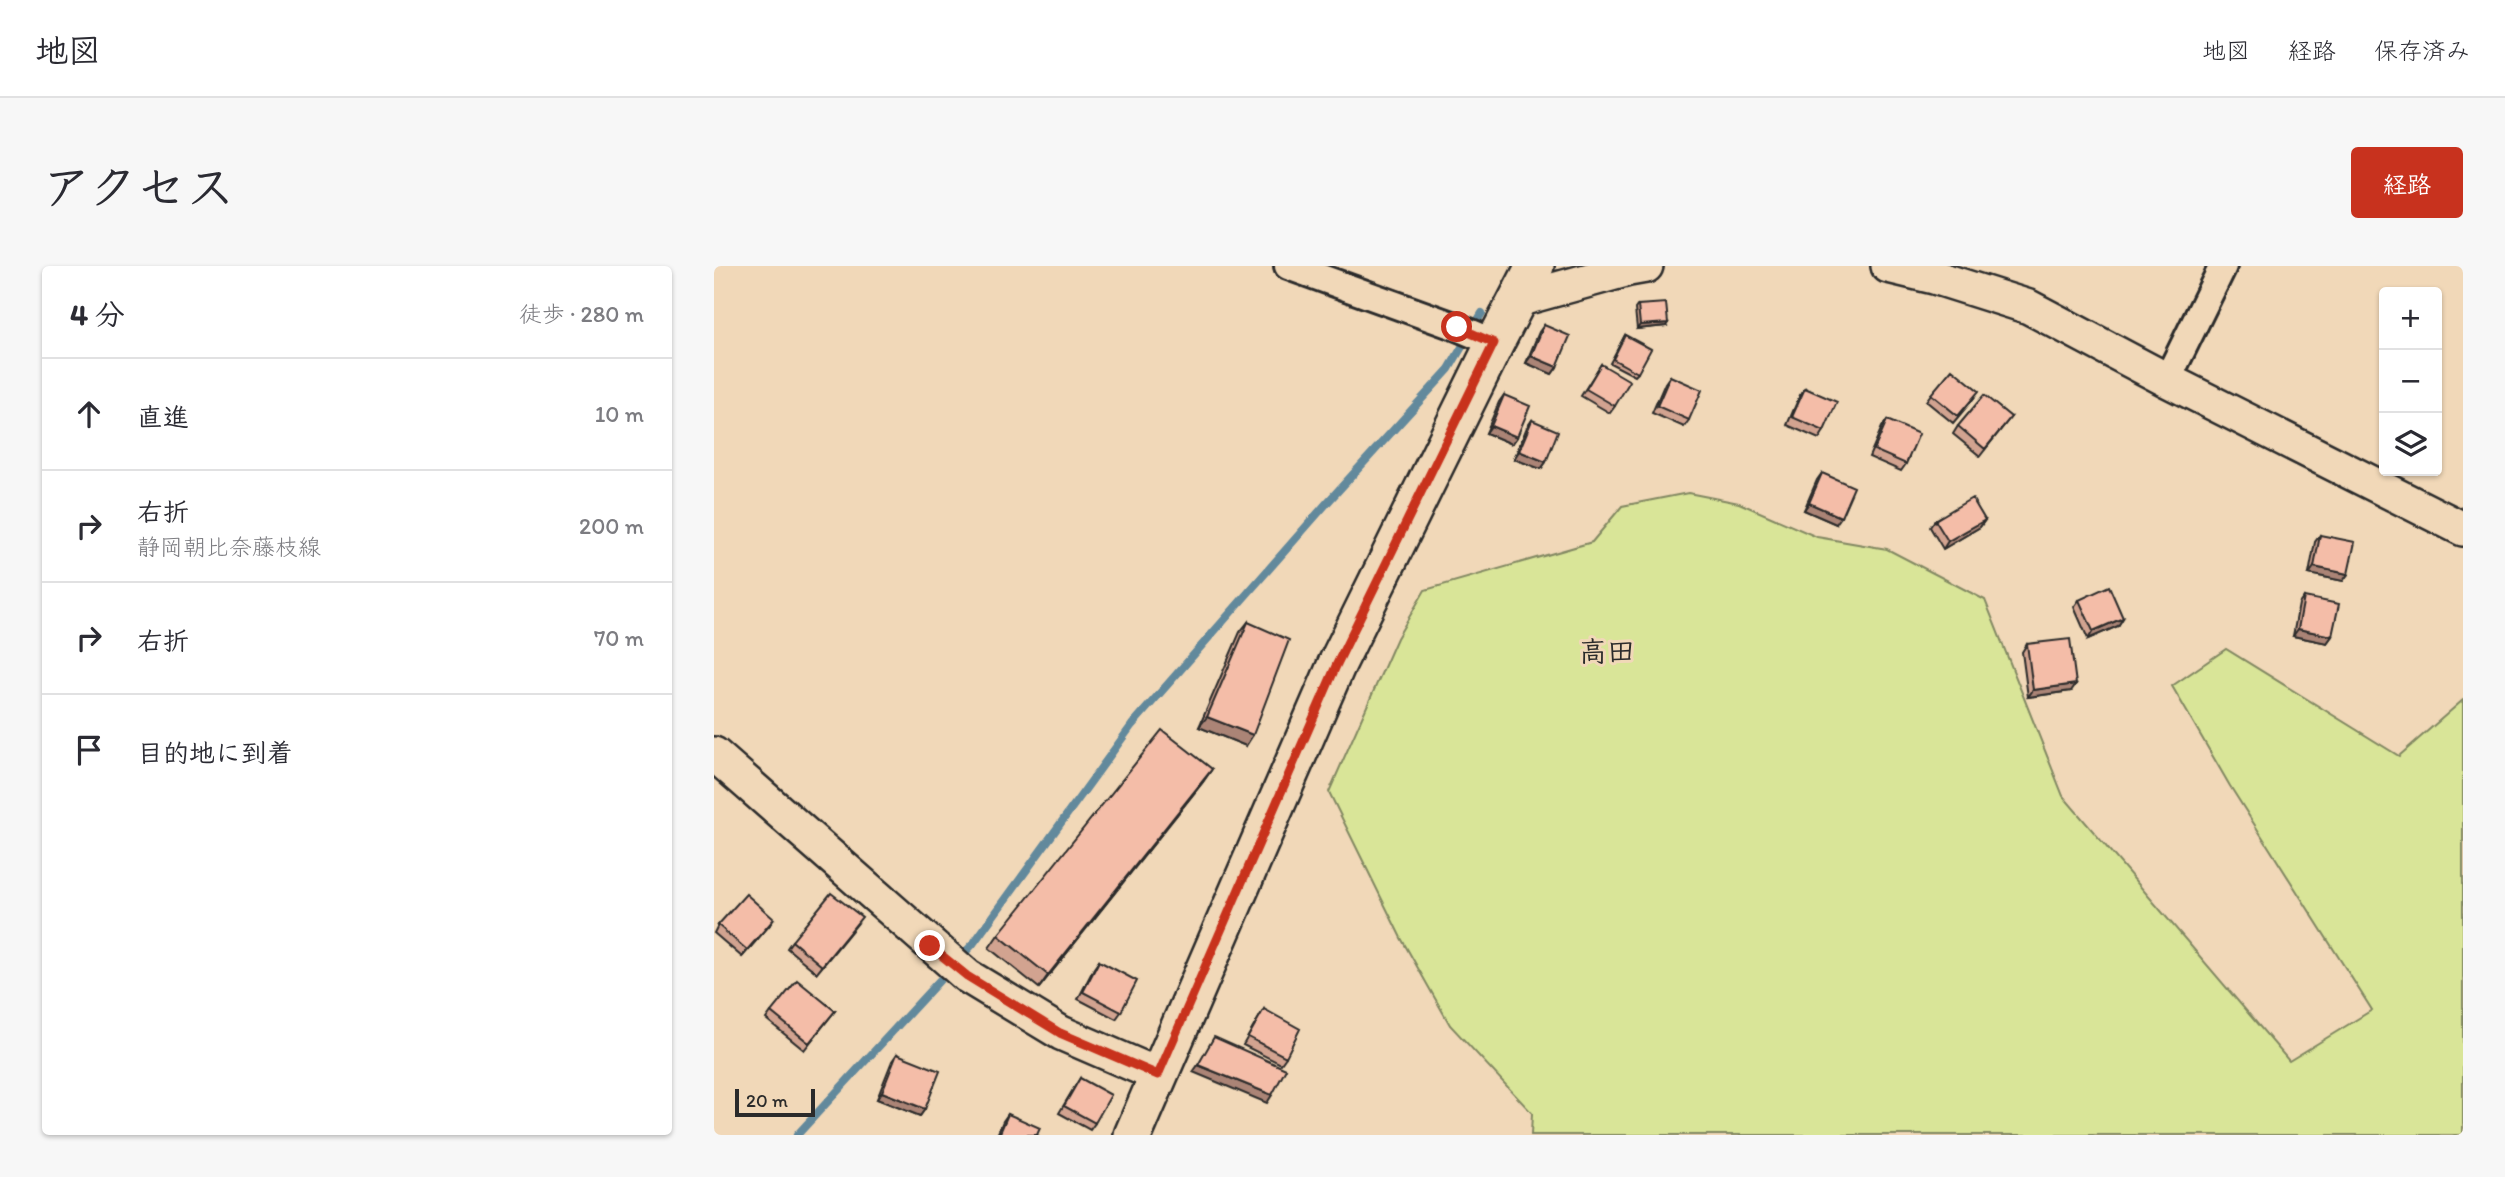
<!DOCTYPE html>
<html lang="ja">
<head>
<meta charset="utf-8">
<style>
	body { margin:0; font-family:Itim,"Klee One",sans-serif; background:#f7f7f7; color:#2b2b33 }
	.controls { position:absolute; right:21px; top:21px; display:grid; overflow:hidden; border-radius:7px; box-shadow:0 2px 5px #0004 }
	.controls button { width:63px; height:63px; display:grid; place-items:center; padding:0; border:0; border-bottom:2px solid #e1e1e2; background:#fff; color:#2b2b33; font:35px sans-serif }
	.scale { position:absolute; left:21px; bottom:18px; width:80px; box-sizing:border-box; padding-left:7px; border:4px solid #2b2b2b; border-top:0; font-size:19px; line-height:24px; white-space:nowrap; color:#2b2b2b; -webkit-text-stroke:5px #f1d8b8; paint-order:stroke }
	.stop { position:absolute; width:21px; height:21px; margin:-16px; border:5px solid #c8321e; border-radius:50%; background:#fff }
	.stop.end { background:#c8321e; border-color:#fff; box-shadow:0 2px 7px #0008 }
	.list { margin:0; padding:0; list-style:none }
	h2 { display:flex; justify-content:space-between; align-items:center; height:91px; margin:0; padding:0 28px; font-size:30px }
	h2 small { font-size:23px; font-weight:400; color:#7c7c81 }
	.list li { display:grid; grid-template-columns:46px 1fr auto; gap:21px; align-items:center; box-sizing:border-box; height:112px; padding:0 28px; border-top:2px solid #e1e1e2 }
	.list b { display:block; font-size:26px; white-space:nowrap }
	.list p { margin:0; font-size:23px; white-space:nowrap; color:#7c7c81 }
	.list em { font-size:23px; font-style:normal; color:#7c7c81 }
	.icon { flex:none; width:38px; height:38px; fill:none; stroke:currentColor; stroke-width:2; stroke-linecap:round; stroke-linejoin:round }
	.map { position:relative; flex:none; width:1749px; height:869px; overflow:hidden; border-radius:7px }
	header { display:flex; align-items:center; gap:42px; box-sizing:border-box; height:98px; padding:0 35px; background:#fff; border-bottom:2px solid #e1e1e2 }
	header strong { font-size:33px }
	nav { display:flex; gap:38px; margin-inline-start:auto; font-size:24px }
	.intro { display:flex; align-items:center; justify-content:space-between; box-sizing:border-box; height:168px; padding:0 42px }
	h1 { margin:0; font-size:49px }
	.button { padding:18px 32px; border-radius:7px; background:#c8321e; color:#fff; font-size:24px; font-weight:700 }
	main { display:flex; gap:42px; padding:0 42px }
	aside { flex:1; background:#fff; border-radius:7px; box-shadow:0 2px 5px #0004 }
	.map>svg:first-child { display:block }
</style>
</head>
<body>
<header>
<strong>地図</strong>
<nav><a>地図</a><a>経路</a><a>保存済み</a></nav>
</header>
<div class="intro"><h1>アクセス</h1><a class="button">経路</a></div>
<main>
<aside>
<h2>4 分<small>徒歩 · 280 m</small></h2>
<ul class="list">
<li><svg class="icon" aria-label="ahead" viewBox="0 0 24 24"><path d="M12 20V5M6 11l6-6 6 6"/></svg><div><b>直進</b></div><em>10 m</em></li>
<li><svg class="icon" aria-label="right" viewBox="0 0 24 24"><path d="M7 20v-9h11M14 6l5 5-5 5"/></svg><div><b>右折</b><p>静岡朝比奈藤枝線</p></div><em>200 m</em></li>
<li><svg class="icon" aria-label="right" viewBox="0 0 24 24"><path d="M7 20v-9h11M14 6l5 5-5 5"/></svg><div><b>右折</b></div><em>70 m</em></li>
<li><svg class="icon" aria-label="arrive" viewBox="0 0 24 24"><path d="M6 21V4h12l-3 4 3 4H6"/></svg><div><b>目的地に到着</b></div></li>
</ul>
</aside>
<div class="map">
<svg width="1749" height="869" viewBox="0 0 1749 869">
	<rect width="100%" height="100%" fill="#f1d8b8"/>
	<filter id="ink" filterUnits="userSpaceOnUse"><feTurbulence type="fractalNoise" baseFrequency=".0143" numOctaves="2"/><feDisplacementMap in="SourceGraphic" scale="14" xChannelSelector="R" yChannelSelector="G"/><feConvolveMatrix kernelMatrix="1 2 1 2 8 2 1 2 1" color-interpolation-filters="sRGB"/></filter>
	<g filter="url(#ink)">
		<path fill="#d9e598" stroke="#828862" stroke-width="2" d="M 974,227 L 1025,237 L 1103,271 L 1173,283 L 1271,334 L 1349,530 L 1575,795 L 1658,744 L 1516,520 L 1458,420 L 1512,383 L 1685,490 L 1749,434 L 1749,869 L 817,869 L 818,847 L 736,759 L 687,672 L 615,526 L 683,372 L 711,324 L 878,276 L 908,240 Z"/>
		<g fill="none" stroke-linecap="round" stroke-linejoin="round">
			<path stroke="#62899c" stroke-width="8" d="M 244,694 L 259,678 L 418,459 L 612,238 L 735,103 L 768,47
				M 83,869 L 236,703"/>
			<g stroke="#2b2b2b" stroke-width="32">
				<path id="minor" d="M 574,0 L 743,61 L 781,77
					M 1453,114 L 1509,0"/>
			</g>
			<g stroke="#2b2b2b" stroke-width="38">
				<path id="tertiary" d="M 1174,0 L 1220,11 L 1315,41 L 1453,114 L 1749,263
					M 803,34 L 915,3 L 932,0
					M 0,488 L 253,710 L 347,767 L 444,809"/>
			</g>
			<g stroke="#2b2b2b" stroke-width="42">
				<path id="secondary" d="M 419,869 L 622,400 L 781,77 L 821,0"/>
			</g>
			<use href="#minor" stroke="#f1d8b8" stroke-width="26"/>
			<use href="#tertiary" stroke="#f1d8b8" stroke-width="33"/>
			<use href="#secondary" stroke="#f1d8b8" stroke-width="37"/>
		</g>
		<path fill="#d2a390" stroke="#2b2b2b" stroke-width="2" d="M 924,39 L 952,60 L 923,63 L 921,43 Z
			M 830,59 L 843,101 L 838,108 L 812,97 L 825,66 Z
			M 911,69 L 924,107 L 921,110 L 896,97 Z
			M 887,98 L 901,140 L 896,147 L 867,130 Z
			M 956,110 L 975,154 L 970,161 L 938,147 L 951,117 Z
			M 1091,122 L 1110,165 L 1105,173 L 1073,159 L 1086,129 Z
			M 1217,128 L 1260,132 L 1239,157 L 1212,135 Z
			M 790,129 L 803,171 L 798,178 L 772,167 L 785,136 Z
			M 1297,151 L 1266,190 L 1239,168 L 1244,160 Z
			M 818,154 L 832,196 L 827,203 L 800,193 L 813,161 Z
			M 1173,154 L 1192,198 L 1187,205 L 1155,191 L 1168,161 Z
			M 1108,207 L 1122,258 L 1090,244 L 1103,214 Z
			M 1221,254 L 1271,254 L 1266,261 L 1229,283 L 1216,261 Z
			M 1606,269 L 1634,308 L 1629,315 L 1595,308 L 1601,276 Z
			M 1590,331 L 1618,370 L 1613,377 L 1579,370 L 1585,338 Z
			M 1365,334 L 1409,352 L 1404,360 L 1374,373 L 1360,341 Z
			M 534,356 L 532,480 L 485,461 L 526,366 Z
			M 1313,378 L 1357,425 L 1314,431 L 1308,386 Z
			M 498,503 L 489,516 L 325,722 L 275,682 L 284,669 Z
			M 143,658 L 103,707 L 73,682 L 78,675 Z
			M 4,659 L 55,660 L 28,691 L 0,667 Z
			M 385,695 L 407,746 L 402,753 L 364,733 L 380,702 Z
			M 550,743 L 572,791 L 567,798 L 529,779 Z
			M 121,745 L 90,784 L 52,753 L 57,746 Z
			M 183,788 L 211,843 L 206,850 L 163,833 L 178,795 Z
			M 366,812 L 381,857 L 376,864 L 345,847 Z
			M 294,848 L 323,869 L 283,869 L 289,855 Z"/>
		<path fill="#ab8476" stroke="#2b2b2b" stroke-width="2" d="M 954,57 L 952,60 L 923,63 L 926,59 Z
			M 817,90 L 843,101 L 838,108 L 812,97 Z
			M 777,160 L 803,171 L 798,178 L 772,167 Z
			M 805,185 L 832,196 L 827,203 L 800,193 Z
			M 1095,237 L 1127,251 L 1122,258 L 1090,244 Z
			M 1271,254 L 1266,261 L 1229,283 L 1234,275 Z
			M 1600,301 L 1634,308 L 1629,315 L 1595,308 Z
			M 1409,352 L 1404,360 L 1374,373 L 1379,365 Z
			M 1584,363 L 1618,370 L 1613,377 L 1579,370 Z
			M 1362,418 L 1357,425 L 1314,431 L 1319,424 Z
			M 493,451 L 539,469 L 532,480 L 485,461 Z
			M 498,503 L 489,516 L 325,722 L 334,709 Z
			M 60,653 L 55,660 L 28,691 L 33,684 Z
			M 484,799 L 558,829 L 553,837 L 479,806 Z
			M 168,826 L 211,843 L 206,850 L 163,833 Z"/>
		<path fill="#f4bda8" stroke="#2b2b2b" stroke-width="2" d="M 952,37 L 954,57 L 926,59 L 924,39 Z
			M 830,59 L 856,70 L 843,101 L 817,90 Z
			M 911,69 L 937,83 L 924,107 L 899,93 Z
			M 887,98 L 916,115 L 901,140 L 872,123 Z
			M 1238,103 L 1265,125 L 1244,150 L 1217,128 Z
			M 956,110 L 988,124 L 975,154 L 943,140 Z
			M 1091,122 L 1123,136 L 1110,165 L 1078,151 Z
			M 790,129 L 816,140 L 803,171 L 777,160 Z
			M 1270,129 L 1297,151 L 1271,183 L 1244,160 Z
			M 818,154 L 844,165 L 832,196 L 805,185 Z
			M 1173,154 L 1205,168 L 1192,198 L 1160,184 Z
			M 1108,207 L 1140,221 L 1127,251 L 1095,237 Z
			M 1258,232 L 1271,254 L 1234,275 L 1221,254 Z
			M 1606,269 L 1641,276 L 1634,308 L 1600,301 Z
			M 1395,320 L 1409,352 L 1379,365 L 1365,334 Z
			M 1590,331 L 1625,338 L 1618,370 L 1584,363 Z
			M 534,356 L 575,374 L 539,469 L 493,451 Z
			M 1356,373 L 1362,418 L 1319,424 L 1313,378 Z
			M 448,464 L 498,503 L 334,709 L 284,669 Z
			M 117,627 L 148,651 L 108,700 L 78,675 Z
			M 32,628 L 60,653 L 33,684 L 4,659 Z
			M 385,695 L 423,715 L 407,746 L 369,726 Z
			M 83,714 L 121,745 L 95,777 L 57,746 Z
			M 550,743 L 586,763 L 572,791 L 534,771 Z
			M 500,771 L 572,803 L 558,829 L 484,799 Z
			M 183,788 L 226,805 L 211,843 L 168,826 Z
			M 366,812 L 397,829 L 381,857 L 350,840 Z
			M 294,848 L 326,862 L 323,869 L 285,869 Z"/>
	</g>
	<g fill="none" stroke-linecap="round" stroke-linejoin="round" filter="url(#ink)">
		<path stroke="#c8321e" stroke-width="9" d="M 216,680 L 253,710 L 346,767 L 444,809 L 622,400 L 780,77 L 743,61"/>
	</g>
	<g text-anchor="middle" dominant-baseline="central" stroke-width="6" stroke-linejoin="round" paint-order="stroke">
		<g font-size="28" font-weight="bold" fill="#2b2b2b" stroke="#f1d8b8">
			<text x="893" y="385">高田</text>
		</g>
	</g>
</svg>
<div class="controls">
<button>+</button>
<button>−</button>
<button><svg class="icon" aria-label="layers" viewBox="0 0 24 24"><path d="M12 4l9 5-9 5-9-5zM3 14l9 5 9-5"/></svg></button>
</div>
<div class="scale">20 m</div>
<div class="stop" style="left:743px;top:61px"></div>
<div class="stop end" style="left:216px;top:680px"></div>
</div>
</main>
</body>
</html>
